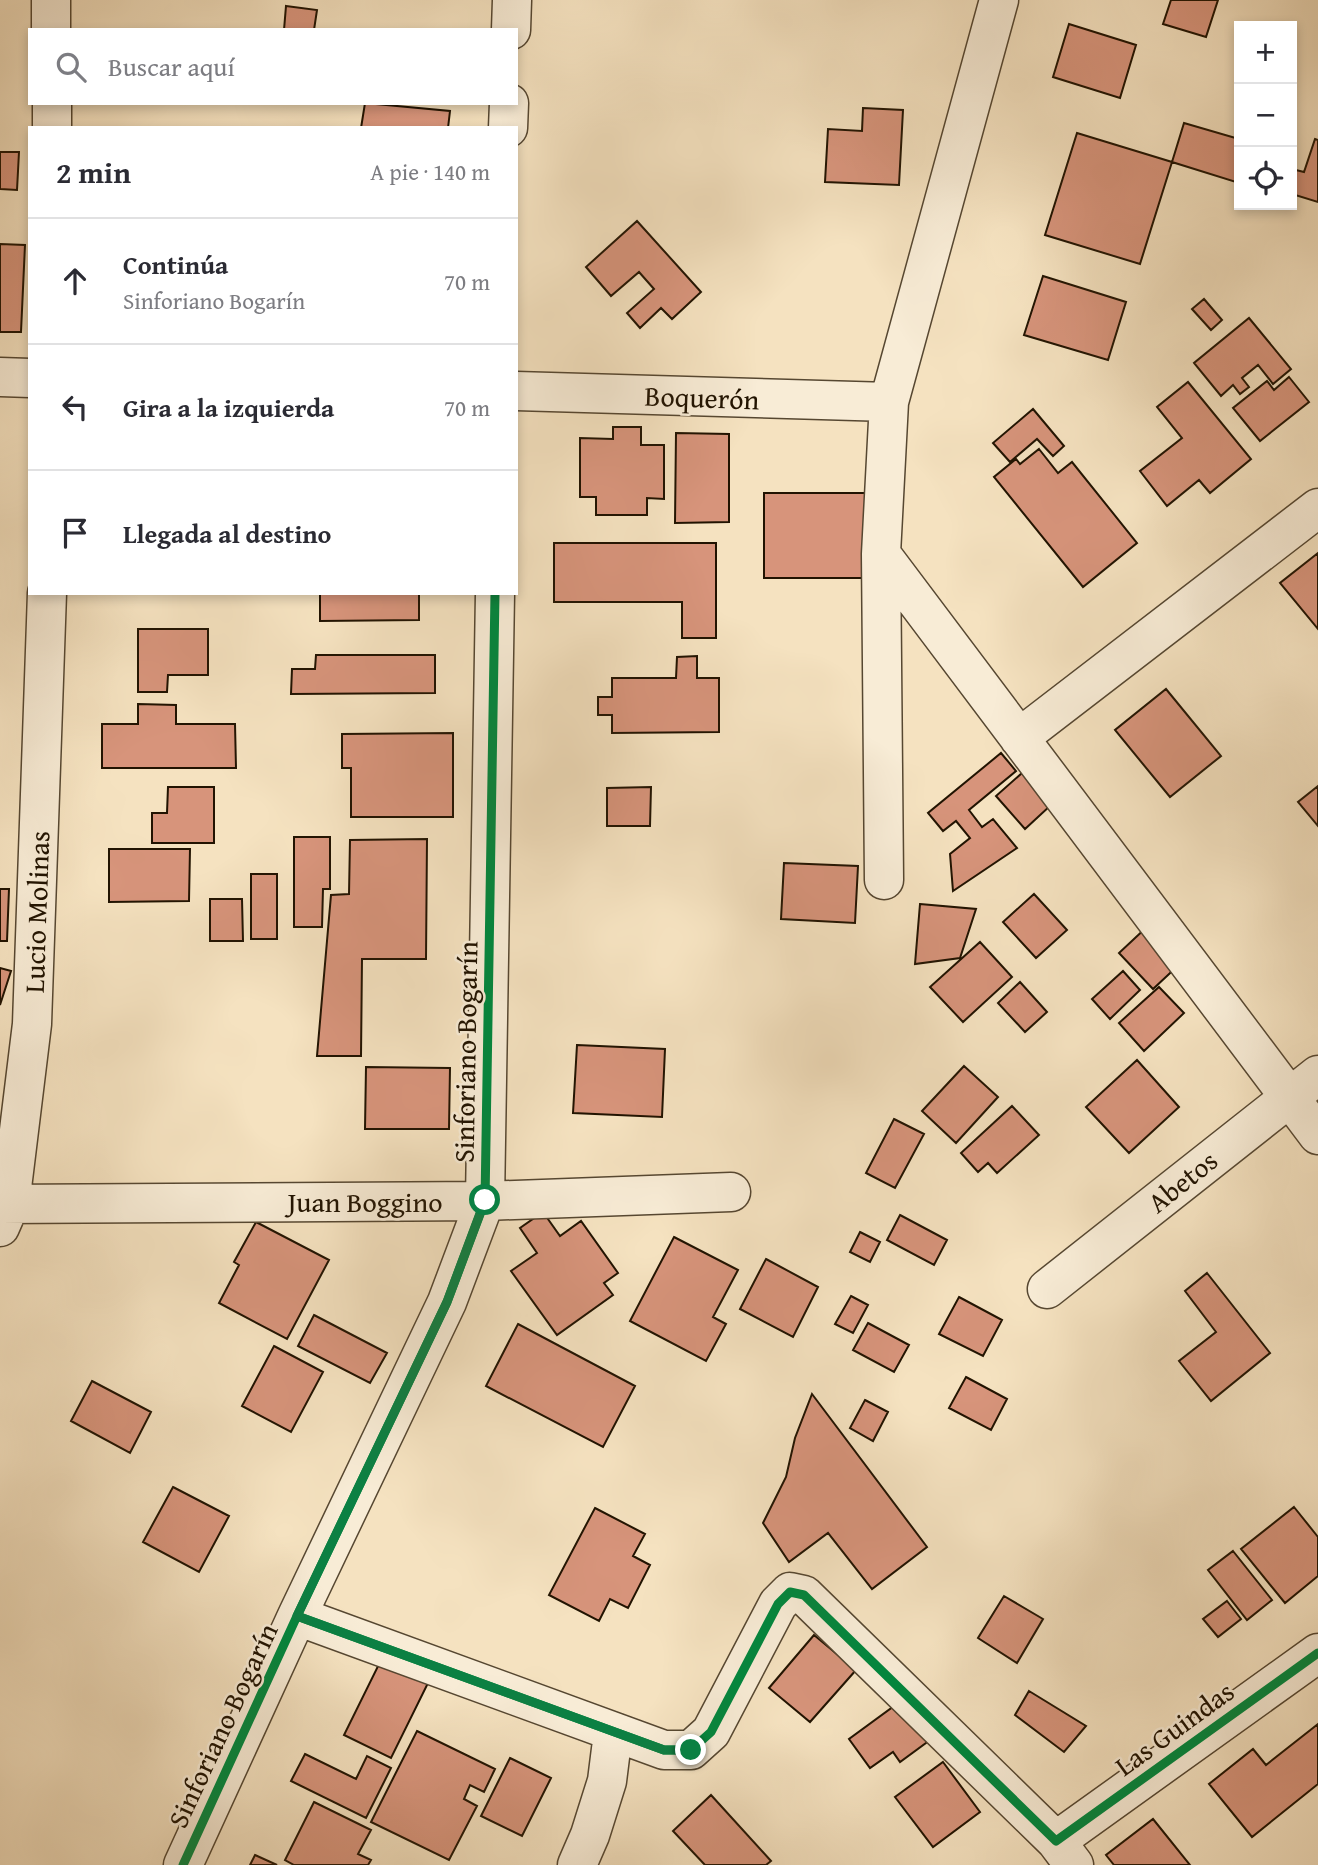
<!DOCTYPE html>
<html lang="es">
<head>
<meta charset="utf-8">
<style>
	body { margin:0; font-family:"Gentium Book Plus",serif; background:#f2f2f3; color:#2b2b33 }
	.controls { position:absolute; right:21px; top:21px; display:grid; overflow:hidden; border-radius:0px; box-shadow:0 4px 10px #0003 }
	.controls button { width:63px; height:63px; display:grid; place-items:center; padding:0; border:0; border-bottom:2px solid #e1e1e2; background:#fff; color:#2b2b33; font:35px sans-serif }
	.stop { position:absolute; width:21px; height:21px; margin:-16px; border:5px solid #0b8043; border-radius:50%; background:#fff }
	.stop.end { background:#0b8043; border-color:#fff; box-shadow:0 2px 7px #0008 }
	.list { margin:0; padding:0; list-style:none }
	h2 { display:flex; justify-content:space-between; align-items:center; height:91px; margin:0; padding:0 28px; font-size:30px }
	h2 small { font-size:23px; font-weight:400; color:#7c7c81 }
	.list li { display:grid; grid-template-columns:46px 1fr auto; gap:21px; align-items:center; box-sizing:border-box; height:126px; padding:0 28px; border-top:2px solid #e1e1e2 }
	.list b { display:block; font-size:26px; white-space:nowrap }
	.list p { margin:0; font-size:23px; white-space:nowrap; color:#7c7c81 }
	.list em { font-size:23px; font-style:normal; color:#7c7c81 }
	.icon { flex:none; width:38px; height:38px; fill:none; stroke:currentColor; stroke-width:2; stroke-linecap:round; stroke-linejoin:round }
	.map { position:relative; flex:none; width:1318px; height:1865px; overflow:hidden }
	.search { position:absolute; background:#fff; box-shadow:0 4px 10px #0003; left:28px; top:28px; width:490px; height:77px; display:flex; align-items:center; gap:18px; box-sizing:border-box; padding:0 24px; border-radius:0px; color:#7c7c81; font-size:26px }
	.panel { position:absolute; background:#fff; box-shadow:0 4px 10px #0003; left:28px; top:126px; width:490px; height:469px; border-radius:0px }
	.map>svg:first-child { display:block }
</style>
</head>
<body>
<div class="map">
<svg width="1318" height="1865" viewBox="0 0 1318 1865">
	<rect width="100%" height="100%" fill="#f5e2c0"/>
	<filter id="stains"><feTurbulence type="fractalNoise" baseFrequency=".00286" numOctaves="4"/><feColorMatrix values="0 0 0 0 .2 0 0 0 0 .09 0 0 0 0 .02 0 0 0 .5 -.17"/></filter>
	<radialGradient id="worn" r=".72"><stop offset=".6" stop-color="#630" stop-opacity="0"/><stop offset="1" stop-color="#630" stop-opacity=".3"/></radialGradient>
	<path fill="#d7947b" stroke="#211301" stroke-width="2" d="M 1171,0 L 1218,0 L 1206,37 L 1163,24 Z
		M 286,6 L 317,10 L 314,30 L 284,30 Z
		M 1069,24 L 1136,45 L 1120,98 L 1053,77 Z
		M 365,103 L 450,111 L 448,128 L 361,128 Z
		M 863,108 L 903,110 L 899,185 L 825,182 L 828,129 L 862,131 Z
		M 1184,123 L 1239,139 L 1239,183 L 1172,162 Z
		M 1077,133 L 1172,162 L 1140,264 L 1045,235 Z
		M 1315,139 L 1318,140 L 1318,202 L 1292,194 L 1292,169 L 1304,172 Z
		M 0,152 L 19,152 L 17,190 L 0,189 Z
		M 637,221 L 701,292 L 672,319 L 661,308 L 640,328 L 627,313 L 654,289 L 639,272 L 611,296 L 586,267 Z
		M 0,244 L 25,245 L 21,332 L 0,332 Z
		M 1043,276 L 1126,302 L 1108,360 L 1024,335 Z
		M 1204,299 L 1222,320 L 1211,330 L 1192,309 Z
		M 1249,318 L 1291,369 L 1273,384 L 1258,365 L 1242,378 L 1249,387 L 1240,394 L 1233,385 L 1221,396 L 1194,363 Z
		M 1289,377 L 1309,402 L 1260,441 L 1233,408 L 1267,381 L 1274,390 Z
		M 1188,382 L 1251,459 L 1210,493 L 1199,480 L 1167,506 L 1140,471 L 1182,438 L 1157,407 Z
		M 1033,409 L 1064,446 L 1053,456 L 1037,439 L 1010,462 L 993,443 Z
		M 613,427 L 641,427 L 641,445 L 664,445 L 664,499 L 647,498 L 647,515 L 596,515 L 596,497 L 580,497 L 580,438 L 613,439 Z
		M 676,433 L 729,434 L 729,522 L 675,523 Z
		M 1039,449 L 1058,473 L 1072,462 L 1137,543 L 1083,587 L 994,477 L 1016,459 L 1020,464 Z
		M 764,493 L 872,493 L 872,578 L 764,578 Z
		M 554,543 L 716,543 L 716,638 L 682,638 L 682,602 L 554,602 Z
		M 1318,553 L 1318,629 L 1280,583 Z
		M 320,593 L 419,593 L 419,620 L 320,621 Z
		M 138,629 L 208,629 L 208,675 L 168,675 L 167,692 L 138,692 Z
		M 316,655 L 435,655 L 435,693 L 291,694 L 292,669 L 315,669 Z
		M 697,656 L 697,678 L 719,678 L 719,732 L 612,733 L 612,715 L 598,715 L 598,697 L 612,697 L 612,678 L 676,678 L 677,657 Z
		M 1166,689 L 1221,756 L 1170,797 L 1115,730 Z
		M 138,704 L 176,705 L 176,724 L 235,724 L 236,768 L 102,768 L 102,724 L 138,724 Z
		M 453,733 L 453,817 L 351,817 L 351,768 L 342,768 L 342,734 Z
		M 1001,753 L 1016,771 L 969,810 L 982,827 L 993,819 L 1017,848 L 953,891 L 950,854 L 970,838 L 956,821 L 943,831 L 928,813 Z
		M 1022,773 L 1051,805 L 1025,829 L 996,796 Z
		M 1318,786 L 1318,826 L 1298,802 Z
		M 168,787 L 214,787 L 214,843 L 152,843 L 152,813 L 167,813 Z
		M 651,787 L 650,826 L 607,826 L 607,788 Z
		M 294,837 L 330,837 L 330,889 L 323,889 L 322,927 L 294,927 Z
		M 427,839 L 426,959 L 362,959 L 361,1056 L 317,1056 L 331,895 L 349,894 L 350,840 Z
		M 109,849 L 190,849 L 189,901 L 109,902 Z
		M 784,863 L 858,866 L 855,923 L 781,919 Z
		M 251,874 L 277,874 L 277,939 L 251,939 Z
		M 0,889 L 9,889 L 7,941 L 0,941 Z
		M 1034,894 L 1067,930 L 1036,958 L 1003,922 Z
		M 210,899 L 242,899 L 243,941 L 210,941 Z
		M 920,904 L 976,909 L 960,958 L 915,964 Z
		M 1149,925 L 1183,961 L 1153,989 L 1119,953 Z
		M 980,942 L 1012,977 L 963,1022 L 930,987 Z
		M 0,968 L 11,971 L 0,1005 Z
		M 1123,971 L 1140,990 L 1110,1019 L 1092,999 Z
		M 1020,982 L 1047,1012 L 1025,1032 L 998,1003 Z
		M 1159,987 L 1184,1013 L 1144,1051 L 1119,1023 Z
		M 577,1045 L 665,1049 L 662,1117 L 573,1113 Z
		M 1137,1060 L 1179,1107 L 1129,1153 L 1086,1107 Z
		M 964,1066 L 998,1097 L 956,1143 L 922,1111 Z
		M 366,1067 L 450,1068 L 449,1129 L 365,1129 Z
		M 1012,1106 L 1039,1135 L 997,1173 L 988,1163 L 978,1172 L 961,1153 Z
		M 894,1119 L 924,1134 L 895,1188 L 866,1173 Z
		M 543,1212 L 560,1236 L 581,1221 L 618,1273 L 604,1283 L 613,1295 L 557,1335 L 511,1271 L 537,1253 L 520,1228 Z
		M 900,1215 L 947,1240 L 934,1265 L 887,1240 Z
		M 256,1222 L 329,1260 L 287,1339 L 219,1303 L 239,1265 L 234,1262 Z
		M 860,1232 L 880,1242 L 870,1262 L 850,1252 Z
		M 674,1237 L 738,1270 L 713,1317 L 726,1324 L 706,1361 L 630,1321 Z
		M 766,1259 L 818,1287 L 793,1337 L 740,1309 Z
		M 1207,1273 L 1270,1353 L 1211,1401 L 1179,1361 L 1216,1332 L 1185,1291 Z
		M 851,1296 L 868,1305 L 853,1333 L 835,1324 Z
		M 959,1297 L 1002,1320 L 983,1356 L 939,1334 Z
		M 314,1315 L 387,1353 L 370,1383 L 298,1346 Z
		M 868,1323 L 909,1345 L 894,1372 L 853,1350 Z
		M 518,1324 L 635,1386 L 603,1447 L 486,1386 Z
		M 274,1346 L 323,1372 L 291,1432 L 242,1406 Z
		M 966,1377 L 1007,1399 L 991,1430 L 949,1408 Z
		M 92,1381 L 151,1412 L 130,1453 L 71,1421 Z
		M 812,1394 L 927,1547 L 872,1589 L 828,1533 L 789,1562 L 763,1523 L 786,1477 L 795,1438 Z
		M 865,1400 L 888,1412 L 873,1441 L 850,1428 Z
		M 173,1487 L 229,1516 L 199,1572 L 143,1542 Z
		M 1294,1507 L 1318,1537 L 1318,1576 L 1285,1603 L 1241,1549 Z
		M 595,1508 L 645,1534 L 633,1556 L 650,1565 L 628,1608 L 610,1599 L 599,1621 L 549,1595 Z
		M 1233,1551 L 1272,1600 L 1247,1620 L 1208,1570 Z
		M 1004,1596 L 1043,1619 L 1017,1663 L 978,1638 Z
		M 1227,1601 L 1241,1619 L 1218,1637 L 1203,1619 Z
		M 814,1635 L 856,1670 L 810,1722 L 769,1688 Z
		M 383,1656 L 430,1679 L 391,1758 L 344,1735 Z
		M 1029,1691 L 1086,1726 L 1064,1752 L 1015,1715 Z
		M 901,1701 L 930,1740 L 900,1762 L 893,1752 L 870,1768 L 849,1739 Z
		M 1318,1724 L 1318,1784 L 1252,1837 L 1209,1784 L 1253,1749 L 1266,1765 Z
		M 417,1731 L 495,1769 L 484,1792 L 470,1785 L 464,1799 L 477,1806 L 449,1860 L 371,1822 Z
		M 305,1754 L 356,1779 L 367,1756 L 391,1768 L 366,1818 L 291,1781 Z
		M 510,1758 L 551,1778 L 522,1836 L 481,1816 Z
		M 943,1762 L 980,1812 L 933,1847 L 895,1797 Z
		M 711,1795 L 771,1861 L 766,1865 L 705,1865 L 673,1831 Z
		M 314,1802 L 371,1830 L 358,1854 L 371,1860 L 368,1865 L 294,1865 L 285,1860 Z
		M 1153,1819 L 1190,1865 L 1114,1865 L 1106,1855 Z
		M 255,1855 L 277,1865 L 250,1865 Z"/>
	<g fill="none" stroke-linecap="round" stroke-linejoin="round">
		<g stroke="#564731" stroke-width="41">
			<path id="minor" d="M 51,0 L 51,30
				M 511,30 L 512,0
				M 52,103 L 52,128
				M 508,128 L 509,103
				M 0,377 L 30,378
				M 516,391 L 889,402
				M 881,554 L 1318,1135
				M 1019,738 L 1318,508
				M 884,880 L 881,554 L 889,402 L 999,0
				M 0,1204 L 485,1201 L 731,1192
				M 0,1227 L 10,1204 L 32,1024 L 47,593
				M 1047,1289 L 1318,1075
				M 297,1616 L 664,1750 L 691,1750 L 711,1732 L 778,1604 L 790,1592 L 804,1595 L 1056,1841 L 1074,1865
				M 1056,1841 L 1318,1653
				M 183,1865 L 297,1616 L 447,1302 L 485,1201 L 495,593
				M 577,1865 L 590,1835 L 607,1781 L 613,1733"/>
		</g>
		<use href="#minor" stroke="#f8ecd6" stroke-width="38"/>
		<g stroke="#f8ecd6" stroke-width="13">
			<path id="cycleway" d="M 297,1616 L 664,1750 L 691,1750 L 711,1732 L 778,1604 L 790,1592 L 804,1595 L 1056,1841 L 1318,1653
				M 183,1865 L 297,1616 L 447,1302 L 485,1201 L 495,593"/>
		</g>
		<use href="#cycleway" stroke="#00873e" stroke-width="9"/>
	</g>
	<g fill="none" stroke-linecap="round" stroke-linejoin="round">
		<path stroke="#0b8043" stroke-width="9" d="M 485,1200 L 447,1302 L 297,1616 L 664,1750 L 691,1750"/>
	</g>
	<g text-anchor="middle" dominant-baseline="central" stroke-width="5" stroke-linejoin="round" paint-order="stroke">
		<g font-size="28" fill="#211301" stroke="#f8ecd6">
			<text transform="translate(702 397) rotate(2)">Boquerón</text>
			<text transform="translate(36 912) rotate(-88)">Lucio Molinas</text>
			<text transform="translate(465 1052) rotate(-89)">Sinforiano Bogarín</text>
			<text transform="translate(1182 1181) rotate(-39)">Abetos</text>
			<text x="365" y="1201">Juan Boggino</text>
			<text transform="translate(222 1725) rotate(-65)">Sinforiano Bogarín</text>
			<text transform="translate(1174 1728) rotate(-36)">Las Guindas</text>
		</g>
	</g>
	<rect width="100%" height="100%" filter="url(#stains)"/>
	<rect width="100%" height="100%" fill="url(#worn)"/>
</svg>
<div class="controls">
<button>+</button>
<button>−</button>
<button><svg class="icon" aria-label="locate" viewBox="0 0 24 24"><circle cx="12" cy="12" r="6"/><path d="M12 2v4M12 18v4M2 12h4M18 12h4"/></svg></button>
</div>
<div class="stop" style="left:485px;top:1200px"></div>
<div class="stop end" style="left:691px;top:1750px"></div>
<div class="search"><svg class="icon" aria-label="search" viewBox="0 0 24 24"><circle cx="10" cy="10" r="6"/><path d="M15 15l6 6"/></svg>Buscar aquí</div>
<section class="panel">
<h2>2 min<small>A pie · 140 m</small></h2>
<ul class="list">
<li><svg class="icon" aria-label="ahead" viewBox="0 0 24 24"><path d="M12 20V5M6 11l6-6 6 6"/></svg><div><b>Continúa</b><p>Sinforiano Bogarín</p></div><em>70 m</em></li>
<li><svg class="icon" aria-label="left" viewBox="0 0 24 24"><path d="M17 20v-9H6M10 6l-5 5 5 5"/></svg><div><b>Gira a la izquierda</b></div><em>70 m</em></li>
<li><svg class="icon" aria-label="arrive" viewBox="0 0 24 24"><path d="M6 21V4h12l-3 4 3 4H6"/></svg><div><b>Llegada al destino</b></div></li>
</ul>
</section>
</div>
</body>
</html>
